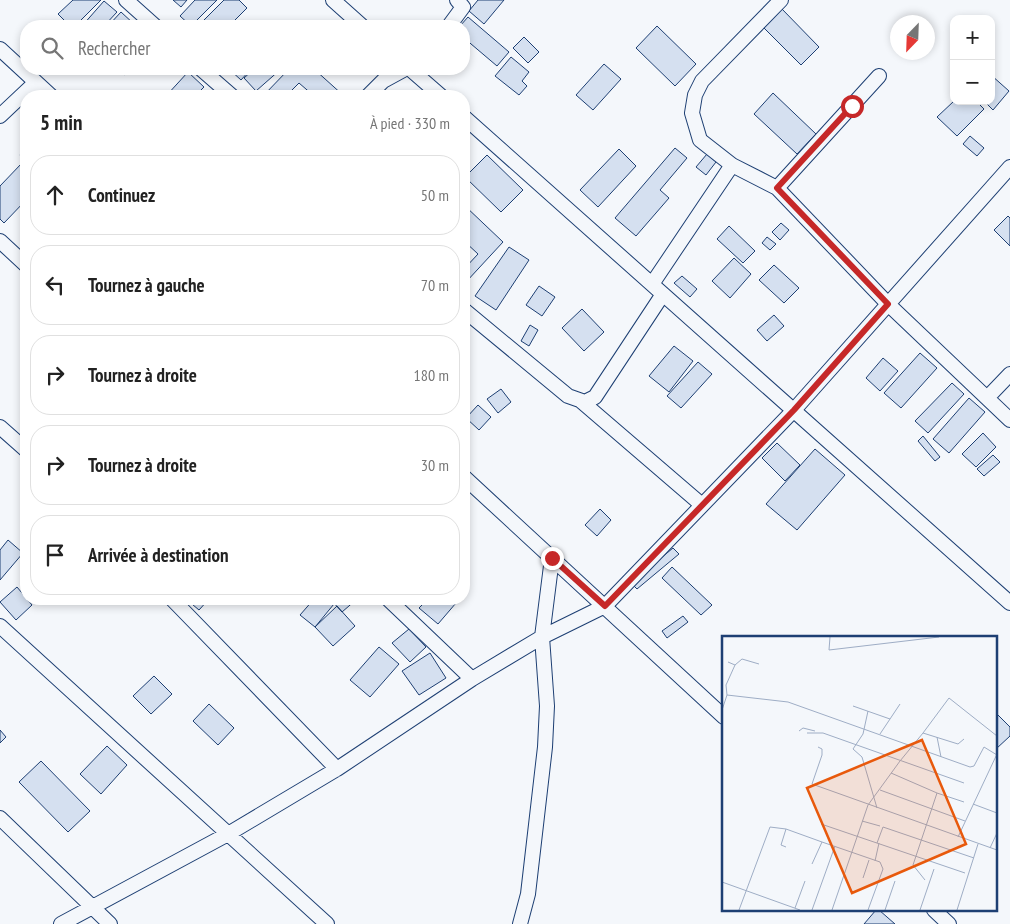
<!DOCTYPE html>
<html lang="fr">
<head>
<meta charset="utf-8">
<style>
	body { margin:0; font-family:"PT Sans Narrow",sans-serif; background:#f6f6f6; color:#222 }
	.controls { position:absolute; right:15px; top:15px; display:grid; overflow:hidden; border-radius:10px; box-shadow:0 2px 8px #0003 }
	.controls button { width:45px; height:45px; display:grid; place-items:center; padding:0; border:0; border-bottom:1px solid #e0e0e0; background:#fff; color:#222; font:25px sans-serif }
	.compass { position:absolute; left:890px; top:15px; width:45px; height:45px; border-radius:50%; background:#fff; box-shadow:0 2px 8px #0003; rotate:203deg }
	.stop { position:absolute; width:15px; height:15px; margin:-11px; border:4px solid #c62828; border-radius:50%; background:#fff }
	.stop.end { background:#c62828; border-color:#fff; box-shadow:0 1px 5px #0008 }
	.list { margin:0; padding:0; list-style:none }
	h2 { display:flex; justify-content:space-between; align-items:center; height:65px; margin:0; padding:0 20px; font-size:21px }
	h2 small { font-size:16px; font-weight:400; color:#767676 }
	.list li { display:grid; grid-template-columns:32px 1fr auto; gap:15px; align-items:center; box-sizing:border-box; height:80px; margin:0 10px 10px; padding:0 10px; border:1px solid #e0e0e0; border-radius:20px }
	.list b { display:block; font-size:19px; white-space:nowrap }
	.list em { font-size:16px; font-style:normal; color:#767676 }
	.icon { flex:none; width:28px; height:28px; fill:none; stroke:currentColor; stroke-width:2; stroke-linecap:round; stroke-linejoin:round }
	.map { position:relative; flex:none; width:1010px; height:924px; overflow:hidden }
	.search { position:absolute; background:#fff; box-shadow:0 2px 8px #0003; left:20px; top:20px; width:450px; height:55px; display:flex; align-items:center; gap:12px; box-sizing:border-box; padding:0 18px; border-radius:20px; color:#767676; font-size:19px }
	.panel { position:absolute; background:#fff; box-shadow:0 2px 8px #0003; left:20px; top:90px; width:450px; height:515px; border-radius:20px }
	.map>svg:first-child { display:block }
</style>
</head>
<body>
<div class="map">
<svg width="1010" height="924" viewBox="0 0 1010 924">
	<rect width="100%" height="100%" fill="#f4f7fb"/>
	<path fill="#d5e0f0" stroke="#1d3f73" d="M 73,0 L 101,0 L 75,26 L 70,26 L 58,14 Z
		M 173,0 L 187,0 L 181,7 Z
		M 195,0 L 217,0 L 191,26 L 180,16 Z
		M 224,0 L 239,0 L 247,8 L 229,26 L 198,26 Z
		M 478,0 L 504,0 L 484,24 L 469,11 Z
		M 104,1 L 117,12 L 104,26 L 82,26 Z
		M 781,8 L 819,47 L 801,65 L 762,26 Z
		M 121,12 L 134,24 L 132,26 L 108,26 Z
		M 468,17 L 509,52 L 497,66 L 464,38 L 464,26 L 460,26 Z
		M 657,26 L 696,64 L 675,86 L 636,48 Z
		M 524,37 L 539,52 L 528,63 L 513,48 Z
		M 511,57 L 529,72 L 522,81 L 527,86 L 519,95 L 495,76 Z
		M 604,64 L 621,79 L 593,110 L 576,95 Z
		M 118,69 L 131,69 L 125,75 Z
		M 229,69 L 248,69 L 250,70 L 241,80 Z
		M 254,69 L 281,69 L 256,91 L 244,78 Z
		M 289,69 L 314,69 L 344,96 L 314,96 L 299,83 L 286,96 L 263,96 Z
		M 188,72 L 204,87 L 195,96 L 166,96 Z
		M 991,75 L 1009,91 L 993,110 L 984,101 L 991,101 Z
		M 773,93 L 816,134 L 797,154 L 754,114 Z
		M 954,101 L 976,101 L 984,109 L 957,136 L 937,117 Z
		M 970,136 L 984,148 L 977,156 L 963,144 Z
		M 26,148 L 26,162 L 20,155 Z
		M 675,148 L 687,158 L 660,190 L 669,198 L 636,236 L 615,218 Z
		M 619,149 L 636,166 L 598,207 L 580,190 Z
		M 707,154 L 716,162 L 706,175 L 696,167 Z
		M 487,155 L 523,190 L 501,212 L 465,177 Z
		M 22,163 L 26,167 L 26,200 L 4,223 L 0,219 L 0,186 Z
		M 464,205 L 503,242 L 466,282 L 464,280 L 464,269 L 478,254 L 464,241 Z
		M 1008,216 L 1010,218 L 1010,246 L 994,230 Z
		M 781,223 L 789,230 L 780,240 L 772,232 Z
		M 729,226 L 755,251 L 743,263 L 717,239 Z
		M 767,237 L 776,244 L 770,250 L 762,243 Z
		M 509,247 L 529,260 L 496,310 L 475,296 Z
		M 734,258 L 751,274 L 730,298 L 712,281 Z
		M 774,265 L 799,288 L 784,303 L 759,280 Z
		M 682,276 L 697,289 L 690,297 L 674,283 Z
		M 539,286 L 555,297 L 542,316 L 526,305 Z
		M 582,309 L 604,332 L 584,351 L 562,328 Z
		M 774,315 L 784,326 L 767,341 L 757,330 Z
		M 530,325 L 538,330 L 529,346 L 521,341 Z
		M 674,346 L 693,361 L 669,392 L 649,376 Z
		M 920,353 L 937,368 L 901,408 L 884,393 Z
		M 883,358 L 898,371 L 880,391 L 866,378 Z
		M 698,362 L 712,374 L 681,408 L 667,396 Z
		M 952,383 L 964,394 L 928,433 L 915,421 Z
		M 501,389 L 511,402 L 498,413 L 487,399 Z
		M 969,398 L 985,412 L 949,453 L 933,439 Z
		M 478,405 L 491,417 L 479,430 L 466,418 Z
		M 983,433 L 996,447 L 976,467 L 962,454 Z
		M 923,436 L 940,457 L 935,461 L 918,441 Z
		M 777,443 L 800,465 L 785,481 L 762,458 Z
		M 815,449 L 845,475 L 797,530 L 766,504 Z
		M 993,455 L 1000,462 L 984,476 L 977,469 Z
		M 600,509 L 611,520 L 597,536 L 585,525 Z
		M 8,540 L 23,553 L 0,580 L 0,550 Z
		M 673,548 L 679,554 L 637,589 L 631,583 Z
		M 672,567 L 712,605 L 701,615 L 662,578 Z
		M 17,587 L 32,605 L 16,620 L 0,602 Z
		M 186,599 L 209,599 L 199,610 Z
		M 314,599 L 327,599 L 334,604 L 315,627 L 300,615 Z
		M 335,599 L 357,599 L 342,612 L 332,601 Z
		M 428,599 L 450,599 L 456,603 L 438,624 L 419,608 Z
		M 337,606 L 355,626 L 333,646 L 315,627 Z
		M 683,616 L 688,622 L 667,638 L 662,631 Z
		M 409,629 L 426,647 L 410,662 L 392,643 Z
		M 379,647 L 399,664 L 370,697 L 350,680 Z
		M 430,653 L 446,678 L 419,695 L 402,671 Z
		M 154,676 L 172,694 L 151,714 L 133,696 Z
		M 209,704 L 234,728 L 218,745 L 193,721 Z
		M 996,713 L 1010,727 L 1010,736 L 996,749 Z
		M 0,730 L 6,737 L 0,743 Z
		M 107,746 L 127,765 L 101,794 L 80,774 Z
		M 41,761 L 90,811 L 68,832 L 19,782 Z
		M 876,910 L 879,910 L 895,924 L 864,924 Z"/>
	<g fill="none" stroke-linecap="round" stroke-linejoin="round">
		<g stroke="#1d3f73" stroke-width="16">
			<path id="street" d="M 126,0 L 155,26
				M 333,0 L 362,26
				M 781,0 L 702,81 L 695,95 L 692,113 L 700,140 L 732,165 L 777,188 L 888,304 L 1010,420
				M 449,26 L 463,7 L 457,0
				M 0,49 L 51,96
				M 201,69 L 232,96
				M 410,69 L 441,96
				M 368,96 L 383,81 L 405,69
				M 0,116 L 36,82
				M 464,117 L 1010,603
				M 777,188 L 879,76
				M 0,241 L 26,265
				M 652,284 L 732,165
				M 464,310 L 568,396 L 585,402 L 595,397 L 663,294
				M 987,398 L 1010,374
				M 581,401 L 702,505
				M 0,427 L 26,450
				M 464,477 L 724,717
				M 172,599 L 337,769
				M 388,599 L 472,679
				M 0,626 L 327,924
				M 0,818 L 110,924
				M 934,910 L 949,924
				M 61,924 L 228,834 L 337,769 L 472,679 L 542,637 L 605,606 L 794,410 L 1010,167
				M 520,924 L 528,894 L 545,747 L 547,706 L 542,637 L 552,558"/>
		</g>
		<use href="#street" stroke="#f4f7fb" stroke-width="14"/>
	</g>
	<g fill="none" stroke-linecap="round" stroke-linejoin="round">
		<path stroke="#c62828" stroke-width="6" d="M 552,558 L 605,606 L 794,410 L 888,304 L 777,188 L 852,106"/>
	</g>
	<g transform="translate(722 636)">
		<rect width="275" height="275" fill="#f4f7fb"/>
		<path fill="none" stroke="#9eadc5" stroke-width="1" d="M 108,1 L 107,14 L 217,1M 13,29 L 20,23 L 37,28M 5,59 L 66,66 L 248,131 L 252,130 L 262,111 L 275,119M 131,70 L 168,83M 0,74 L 5,59 L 4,49 L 13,29 L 6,26M 146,75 L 141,98 L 131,113 L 140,121 L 155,172M 77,95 L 81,92 L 93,95M 85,97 L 101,97 L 242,147M 201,97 L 227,62 L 275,100M 158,98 L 178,68M 215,101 L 219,121M 96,111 L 100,113 L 100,119 L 90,148 L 275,214M 169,137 L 215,157 L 191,229 L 203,244M 158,154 L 243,185M 215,157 L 242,166M 251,168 L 275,177M 140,185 L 158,190M 99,188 L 243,237M 236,201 L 275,118M 155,207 L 161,191 L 252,222M 64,211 L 59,209 L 64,193M 268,212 L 275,197M 153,225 L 157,207M 90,228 L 100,206 L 158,226 L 161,233 L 146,274M 141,242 L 147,224M 0,246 L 78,274M 73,272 L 83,245M 17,274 L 48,191 L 64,193 L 100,206M 90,274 L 113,210M 110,274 L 146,169 L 178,125 L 201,97 L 236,108 L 242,103M 163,274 L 173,245M 198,274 L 212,233M 235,274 L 256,208"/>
		<path fill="#e8590c" fill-opacity="0.15" stroke="#e8590c" stroke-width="2.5" d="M 200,104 L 244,208 L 130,257 L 85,152 Z"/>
		<rect width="275" height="275" fill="none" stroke="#1d3f73" stroke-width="2.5"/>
	</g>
</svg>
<div class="controls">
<button>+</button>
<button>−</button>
</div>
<svg class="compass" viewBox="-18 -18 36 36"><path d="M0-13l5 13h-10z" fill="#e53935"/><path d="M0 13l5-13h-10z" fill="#767676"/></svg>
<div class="stop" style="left:852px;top:106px"></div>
<div class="stop end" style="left:552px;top:558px"></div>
<div class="search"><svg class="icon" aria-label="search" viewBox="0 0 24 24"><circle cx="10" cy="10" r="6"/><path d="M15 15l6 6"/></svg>Rechercher</div>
<section class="panel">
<h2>5 min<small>À pied · 330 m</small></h2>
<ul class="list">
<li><svg class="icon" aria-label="ahead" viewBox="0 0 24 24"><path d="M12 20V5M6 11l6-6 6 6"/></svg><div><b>Continuez</b></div><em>50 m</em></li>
<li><svg class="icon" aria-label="left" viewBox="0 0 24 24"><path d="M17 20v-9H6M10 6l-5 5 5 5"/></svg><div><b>Tournez à gauche</b></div><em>70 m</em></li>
<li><svg class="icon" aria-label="right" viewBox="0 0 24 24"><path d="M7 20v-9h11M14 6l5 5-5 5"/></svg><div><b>Tournez à droite</b></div><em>180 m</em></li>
<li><svg class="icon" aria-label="right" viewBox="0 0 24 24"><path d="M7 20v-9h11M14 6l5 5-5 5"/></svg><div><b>Tournez à droite</b></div><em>30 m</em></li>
<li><svg class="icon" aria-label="arrive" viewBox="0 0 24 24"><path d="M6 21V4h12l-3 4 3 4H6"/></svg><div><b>Arrivée à destination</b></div></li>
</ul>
</section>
</div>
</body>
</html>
